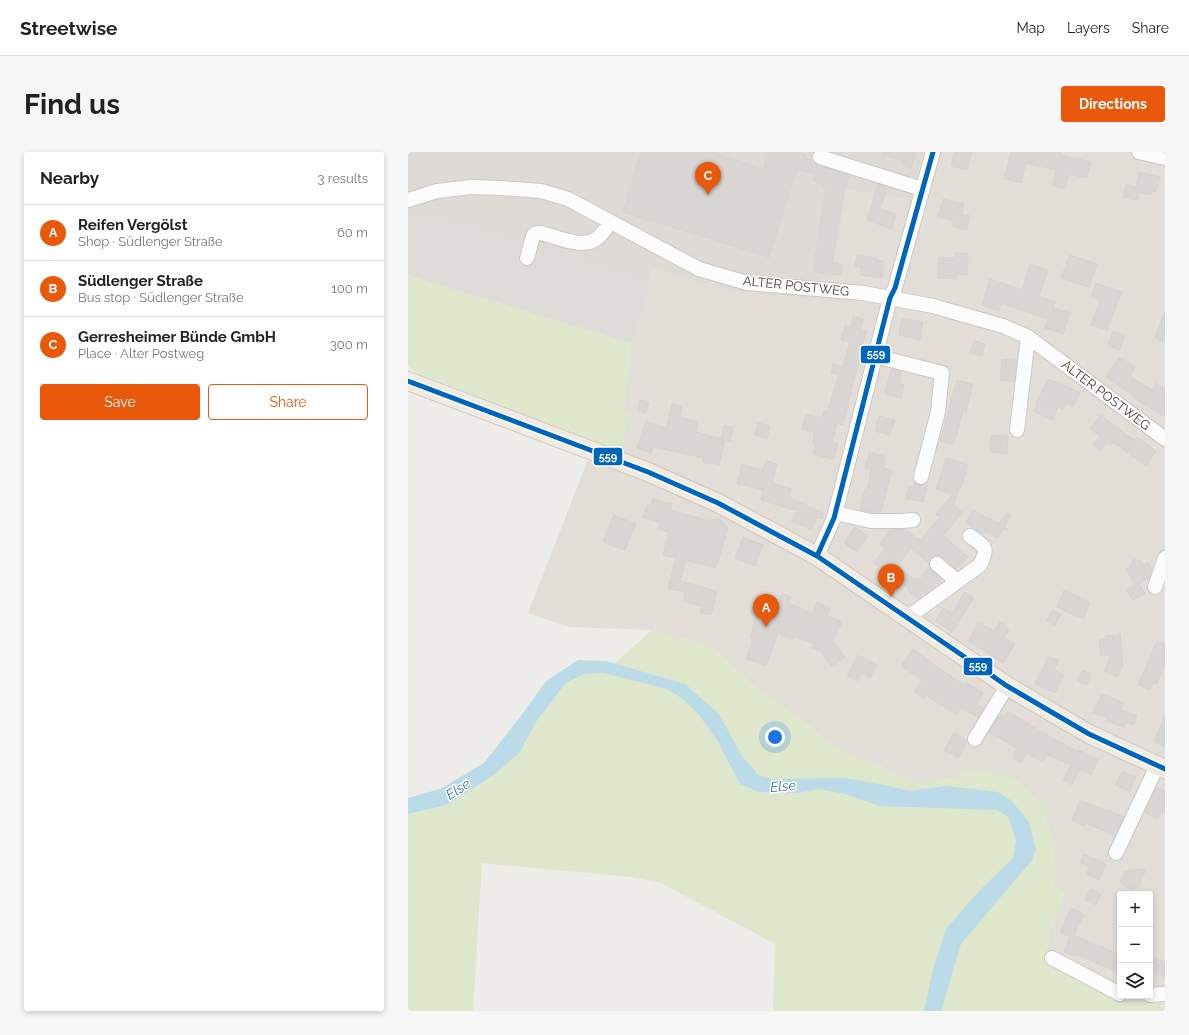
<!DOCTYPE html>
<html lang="en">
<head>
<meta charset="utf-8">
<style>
	body { margin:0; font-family:Raleway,sans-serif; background:#f6f6f6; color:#222 }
	.controls { position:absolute; right:12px; bottom:12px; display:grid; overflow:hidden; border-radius:4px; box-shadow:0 2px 6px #0003 }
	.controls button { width:36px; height:36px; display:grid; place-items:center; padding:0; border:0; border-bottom:1px solid #e0e0e0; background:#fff; color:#222; font:20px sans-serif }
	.you { position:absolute; left:367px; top:585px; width:14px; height:14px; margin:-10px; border:3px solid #fff; border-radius:50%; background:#1a73e8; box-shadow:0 0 0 6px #1a73e833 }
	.badge { display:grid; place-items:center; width:26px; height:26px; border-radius:50%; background:#ea580c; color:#fff; font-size:13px; font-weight:700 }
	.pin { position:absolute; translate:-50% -33px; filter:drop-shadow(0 1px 2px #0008) }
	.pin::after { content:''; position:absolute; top:21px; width:14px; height:12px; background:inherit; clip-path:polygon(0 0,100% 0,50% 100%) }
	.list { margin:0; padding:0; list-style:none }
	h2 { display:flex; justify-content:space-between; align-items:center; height:52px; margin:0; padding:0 16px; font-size:17px }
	h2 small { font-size:13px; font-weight:400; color:#767676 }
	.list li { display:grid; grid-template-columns:26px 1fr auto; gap:12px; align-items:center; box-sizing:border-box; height:56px; padding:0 16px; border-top:1px solid #e0e0e0 }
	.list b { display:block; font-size:15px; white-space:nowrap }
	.list p { margin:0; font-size:13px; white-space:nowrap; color:#767676 }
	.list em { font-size:13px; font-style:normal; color:#767676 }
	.actions { display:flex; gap:8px; padding:12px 16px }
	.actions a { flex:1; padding:9px 0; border:1px solid #ea580c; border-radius:4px; text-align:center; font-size:14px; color:#ea580c }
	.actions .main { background:#ea580c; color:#fff }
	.icon { flex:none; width:22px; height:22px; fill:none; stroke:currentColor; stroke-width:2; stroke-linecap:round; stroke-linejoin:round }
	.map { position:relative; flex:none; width:757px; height:859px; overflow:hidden; border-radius:4px }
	header { display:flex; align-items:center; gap:24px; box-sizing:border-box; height:56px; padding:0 20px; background:#fff; border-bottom:1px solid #e0e0e0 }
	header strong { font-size:19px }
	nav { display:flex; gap:22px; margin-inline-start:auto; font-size:14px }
	.intro { display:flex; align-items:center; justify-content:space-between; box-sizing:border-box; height:96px; padding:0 24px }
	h1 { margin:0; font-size:28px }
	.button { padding:10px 18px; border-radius:4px; background:#ea580c; color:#fff; font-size:14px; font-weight:700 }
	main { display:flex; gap:24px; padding:0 24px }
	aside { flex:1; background:#fff; border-radius:4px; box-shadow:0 2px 6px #0003 }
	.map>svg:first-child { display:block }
</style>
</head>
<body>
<header>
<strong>Streetwise</strong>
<nav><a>Map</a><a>Layers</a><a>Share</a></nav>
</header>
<div class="intro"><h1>Find us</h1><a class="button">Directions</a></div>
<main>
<aside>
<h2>Nearby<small>3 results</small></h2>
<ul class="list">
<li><span class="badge">A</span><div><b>Reifen Vergölst</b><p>Shop · Südlenger Straße</p></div><em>60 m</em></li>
<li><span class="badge">B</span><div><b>Südlenger Straße</b><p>Bus stop · Südlenger Straße</p></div><em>100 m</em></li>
<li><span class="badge">C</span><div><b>Gerresheimer Bünde GmbH</b><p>Place · Alter Postweg</p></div><em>300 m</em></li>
</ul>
<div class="actions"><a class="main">Save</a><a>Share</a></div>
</aside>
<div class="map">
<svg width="757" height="859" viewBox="0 0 757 859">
	<rect width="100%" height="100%" fill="#eeece9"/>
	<path fill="#e2ddd7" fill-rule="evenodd" d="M 516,0 L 757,0 L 757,848 L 713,851 L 642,814 L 640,784 L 647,768 L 644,733 L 648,719 L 548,626 L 510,630 L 427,595 L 404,575 L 347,535 L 304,495 L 244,478 L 161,475 L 120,461 L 179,310 L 213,299 L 216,255 L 223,191 L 246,115 L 291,130 L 439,38 L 502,48 ZM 712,742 L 742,742 L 742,844 L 712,844 Z"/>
	<path fill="#dedbd7" d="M 0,0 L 516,0 L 502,48 L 439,38 L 419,147 L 339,141 L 291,130 L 246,115 L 223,191 L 0,123 Z"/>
	<path fill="#dee6cb" d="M 0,123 L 223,191 L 216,255 L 222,261 L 213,299 L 8,221 L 0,213 Z
		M 244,478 L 304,495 L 347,535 L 404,575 L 427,595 L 510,630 L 548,626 L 556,616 L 593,621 L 611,629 L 633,651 L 644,682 L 648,719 L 644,733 L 658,740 L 640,784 L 642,813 L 713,851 L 757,848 L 757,859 L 365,859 L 367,792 L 253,731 L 223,725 L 74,711 L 65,859 L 0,859 L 0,662 L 39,653 L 112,600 L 128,570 L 158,531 L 176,522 L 196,521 Z"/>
	<path fill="#dedbd9" d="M 25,62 L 242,128 L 223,191 L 0,123 L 0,65 Z"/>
	<path fill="#bcdbe9" d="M 170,508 L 198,509 L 277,532 L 311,562 L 334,604 L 350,623 L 364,627 L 435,626 L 472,632 L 502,639 L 537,634 L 590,640 L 604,649 L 621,670 L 628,698 L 624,708 L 553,792 L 533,859 L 516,859 L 525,817 L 538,777 L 572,738 L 605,706 L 608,688 L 600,665 L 589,658 L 472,654 L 437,642 L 412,637 L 388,641 L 350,640 L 332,632 L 309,588 L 291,563 L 275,547 L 259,537 L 196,521 L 176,522 L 158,531 L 128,570 L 112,600 L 87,622 L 39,653 L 0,662 L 0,646 L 32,637 L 76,611 L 112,565 L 138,529 Z"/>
	<path fill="#d8d5d2" stroke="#d6d3cf" d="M 233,0 L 310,0 L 309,2 L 355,17 L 360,0 L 390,0 L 398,3 L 397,6 L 404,8 L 406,11 L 409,13 L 441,23 L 436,38 L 424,111 L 435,113 L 433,123 L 405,119 L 418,36 L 414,35 L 415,33 L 405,29 L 407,22 L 389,17 L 361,105 L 215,60 Z
		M 474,0 L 508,0 L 503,16 L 494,13 L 495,9 L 474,2 Z
		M 546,0 L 564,0 L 559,18 L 543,14 Z
		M 603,0 L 648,0 L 653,1 L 653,3 L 683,10 L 679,26 L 661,22 L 657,37 L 645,34 L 648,18 L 618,11 L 613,31 L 596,27 Z
		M 731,20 L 752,25 L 748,40 L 744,39 L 743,43 L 731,40 L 729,48 L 715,45 L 718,32 L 728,35 Z
		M 470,32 L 479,35 L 472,57 L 488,62 L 484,77 L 459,68 Z
		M 535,47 L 556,52 L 554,62 L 562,64 L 559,78 L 544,74 L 546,69 L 530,65 Z
		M 548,101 L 560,102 L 559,123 L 548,122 L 548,127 L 530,126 L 531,105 L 547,106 Z
		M 449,103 L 469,106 L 469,108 L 476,109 L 474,126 L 452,123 L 453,115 L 447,114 Z
		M 662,103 L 689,112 L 681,135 L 653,126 Z
		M 622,112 L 640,118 L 631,144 L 647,150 L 645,156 L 662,161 L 655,182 L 637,176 L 640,167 L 596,152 L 593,152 L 591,159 L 574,153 L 582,127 L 614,138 Z
		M 688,131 L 714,140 L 699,178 L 683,173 L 692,148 L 683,145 Z
		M 756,161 L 757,161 L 757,190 L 747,186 Z
		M 445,164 L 455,167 L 452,177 L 458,179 L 435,273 L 429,271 L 424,290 L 430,292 L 426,307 L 405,302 L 407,293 L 405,292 L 406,280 L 394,277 L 398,262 L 414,266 L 416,259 L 419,260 L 431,223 L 423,221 L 425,212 L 435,215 L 442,190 L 433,188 L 437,173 L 443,175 Z
		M 494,166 L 515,170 L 512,188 L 491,183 Z
		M 705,179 L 717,183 L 712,198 L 700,194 Z
		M 566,189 L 577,192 L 574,204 L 562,201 Z
		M 711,205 L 727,215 L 722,223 L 724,224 L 723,225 L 744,238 L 748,231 L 757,236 L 757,265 L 726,246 L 726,244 L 698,225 Z
		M 594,207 L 609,208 L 606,230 L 592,228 Z
		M 483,217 L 494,220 L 491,232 L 496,233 L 493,246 L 477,242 Z
		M 640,227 L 647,230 L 648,229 L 672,241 L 665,255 L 658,251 L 655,257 L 650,255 L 644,268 L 626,259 L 629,252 L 628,251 Z
		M 549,228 L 565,232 L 558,260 L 555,259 L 546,292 L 532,289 Z
		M 232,248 L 241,250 L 238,261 L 229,259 Z
		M 264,252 L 274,254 L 272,265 L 290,270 L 288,280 L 317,288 L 311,313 L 303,311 L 301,312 L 297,312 L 295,308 L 296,306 L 245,295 L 243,301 L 229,296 L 238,269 L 258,276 Z
		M 693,263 L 727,289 L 729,285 L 748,299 L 738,314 L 705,290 L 703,293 L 699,290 L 693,299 L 685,293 L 692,284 L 682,277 Z
		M 471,264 L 487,268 L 482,283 L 467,279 Z
		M 350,271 L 362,274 L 359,287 L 347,283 Z
		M 316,273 L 325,275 L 322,289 L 313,287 Z
		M 583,283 L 600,284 L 599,302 L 582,300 Z
		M 461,300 L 478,305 L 475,316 L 484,318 L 473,360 L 464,360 L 452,358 L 457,337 L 459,338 L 463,318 L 457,316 Z
		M 538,306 L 557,311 L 557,313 L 560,313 L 553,336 L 551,335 L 546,353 L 555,361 L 535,383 L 560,405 L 548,417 L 531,404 L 527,404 L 523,406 L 521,412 L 503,396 L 489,415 L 507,428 L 509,426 L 512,428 L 521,415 L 534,427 L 530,432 L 527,430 L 523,438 L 521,436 L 518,441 L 517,440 L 511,447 L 499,438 L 501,436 L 480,421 L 478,421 L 474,418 L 473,416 L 466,411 L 477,396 L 472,392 L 482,378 L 497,377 L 506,384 L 505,388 L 508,385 L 512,388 L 532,365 L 528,362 L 545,342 L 528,337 Z
		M 358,309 L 369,312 L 364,331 L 383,337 L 381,345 L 416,362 L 414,367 L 409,365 L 403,378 L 384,369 L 389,359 L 353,348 L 355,338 L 329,332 L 334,312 L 355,318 Z
		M 507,331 L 511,333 L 520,332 L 515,350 L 498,346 L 501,334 L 505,336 Z
		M 245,347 L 264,352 L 263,358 L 301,369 L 309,367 L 313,368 L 320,376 L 308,416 L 278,408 L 272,429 L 309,439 L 303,463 L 292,460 L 294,455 L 275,449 L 277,440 L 260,437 L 268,406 L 255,403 L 261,380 L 250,377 L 252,370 L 235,366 L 239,353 L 243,354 Z
		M 565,358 L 578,366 L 581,366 L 590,371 L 600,361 L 603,363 L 596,375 L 601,378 L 594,378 L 590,386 L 581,381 L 583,380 L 572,381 L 558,371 Z
		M 206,363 L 228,372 L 217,398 L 195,390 Z
		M 447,375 L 460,384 L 449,400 L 436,391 Z
		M 335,385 L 355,393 L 347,414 L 327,406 Z
		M 726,407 L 733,409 L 736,413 L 740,410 L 744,418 L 741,426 L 731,432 L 737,441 L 725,448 L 719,438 L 727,433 L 718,417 L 722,415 Z
		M 656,438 L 682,450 L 675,467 L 649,455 Z
		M 557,440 L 566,446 L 544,480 L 527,469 L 535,456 L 544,461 Z
		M 349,442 L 371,451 L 374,442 L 383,445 L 381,451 L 404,462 L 409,450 L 422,456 L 419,463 L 434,470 L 425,489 L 437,505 L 424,515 L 412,499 L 404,496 L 406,492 L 386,484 L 384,487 L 370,481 L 358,514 L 338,507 L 345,487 L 342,486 L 348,464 L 343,462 Z
		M 644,458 L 653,462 L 647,473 L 639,469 Z
		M 592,470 L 600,475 L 598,477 L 601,478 L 596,486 L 607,492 L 595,511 L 560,489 L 570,471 L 586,479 Z
		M 712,481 L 715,512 L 710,525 L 696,519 L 703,503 L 693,504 L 691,488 L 699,487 L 698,484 L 711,483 Z
		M 749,489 L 757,492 L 757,513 L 749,532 L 745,531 L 742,538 L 730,533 Z
		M 505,497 L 522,509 L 522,510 L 556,533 L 558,530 L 575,541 L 569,552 L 575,556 L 570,566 L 553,555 L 549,563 L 518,543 L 516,547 L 506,540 L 514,528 L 493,514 Z
		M 450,503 L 469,513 L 462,526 L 453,521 L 449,529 L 439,523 Z
		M 641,504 L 651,508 L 646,518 L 656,523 L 647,541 L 627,532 Z
		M 674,518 L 683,522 L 679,533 L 669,529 Z
		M 694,542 L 716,551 L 713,558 L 729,564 L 726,573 L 718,570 L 716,575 L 698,569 L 699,566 L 685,560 Z
		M 600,560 L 622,572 L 621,573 L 670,600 L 671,598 L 690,608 L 683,623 L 672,617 L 664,633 L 655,628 L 663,613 L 639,603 L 635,610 L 619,601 L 613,611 L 604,606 L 609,596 L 581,580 L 590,565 L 591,566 L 593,563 L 597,565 Z
		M 757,564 L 757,595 L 746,590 Z
		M 546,581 L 559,588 L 559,590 L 550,606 L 536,598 Z
		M 714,619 L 728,625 L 722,640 L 707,633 Z
		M 748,635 L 757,639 L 757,661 L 754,659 L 750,667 L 737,661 Z
		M 672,648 L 699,659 L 700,658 L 716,665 L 707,684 L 678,671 L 676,674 L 664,669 Z
		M 676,702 L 698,712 L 691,728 L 678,722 L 681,715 L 672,710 Z
		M 738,717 L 730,736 L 727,735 L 725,739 L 712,730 L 717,719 Z
		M 682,737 L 693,742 L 688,753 L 677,748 Z
		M 663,756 L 676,762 L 666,783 L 712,803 L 712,822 L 697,814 L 697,815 L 668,802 L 667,804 L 656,799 L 662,785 L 652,781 Z
		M 742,804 L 757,810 L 757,825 L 742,819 Z"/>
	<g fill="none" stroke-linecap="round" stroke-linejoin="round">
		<g stroke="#cbc8c5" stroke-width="16">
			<path id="minor" d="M 731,0 L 757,6
				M 412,5 L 514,37
				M 0,48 L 29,39 L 63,35 L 92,36 L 133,39 L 160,47 L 291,117 L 339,131 L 455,141 L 525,154 L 595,174 L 620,185 L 757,287
				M 119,106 L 125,84 L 128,81 L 133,81 C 149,85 174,97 188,87 C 194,83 198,76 203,70
				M 467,204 L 534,221 L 530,260 L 513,325
				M 609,278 L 620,185
				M 427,361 L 463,369 L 494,369 L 505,368
				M 409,404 L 426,366 L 482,146 L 487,136 L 525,0
				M 529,412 L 549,429
				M 747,435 L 757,406
				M 499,466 L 572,413 C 581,395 577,395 562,384
				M 567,587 L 599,534
				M 708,701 L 749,614
				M 644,806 L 712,842
				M 742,843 L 757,842"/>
		</g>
		<g stroke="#cfc6b8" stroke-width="20">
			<path id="major" d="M 0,229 L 240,320 L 310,351 L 409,404 L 599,534 L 681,582 L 757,617"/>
		</g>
		<use href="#minor" stroke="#fcfcfc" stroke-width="14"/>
		<use href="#major" stroke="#efebe4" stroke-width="18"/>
		<g stroke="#fff" stroke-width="8">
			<path id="bus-1" d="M 0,229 L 240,320 L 310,351 L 409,404 L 599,534 L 681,582 L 757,617
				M 409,404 L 426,366 L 482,146 L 487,136 L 525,0"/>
		</g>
		<use href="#bus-1" stroke="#0065bd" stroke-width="5"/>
	</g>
	<g text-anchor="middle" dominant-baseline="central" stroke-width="3" stroke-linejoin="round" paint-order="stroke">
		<g font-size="13" fill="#433d36" stroke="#fff">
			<text transform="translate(388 134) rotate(6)">ALTER POSTWEG</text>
			<text transform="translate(698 243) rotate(37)">ALTER POSTWEG</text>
		</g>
		<g font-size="14" font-style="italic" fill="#377a9e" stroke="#fff">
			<text transform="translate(375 634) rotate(-4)">Else</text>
			<text transform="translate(50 637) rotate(-33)">Else</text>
		</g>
	</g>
	<g stroke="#fff" stroke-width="1.5">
		<rect x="452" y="193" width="31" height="19" rx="4" fill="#0065bd"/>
		<rect x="185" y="295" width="30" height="19" rx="4" fill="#0065bd"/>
		<rect x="555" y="505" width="30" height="19" rx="4" fill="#0065bd"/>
	</g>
	<g font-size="11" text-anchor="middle" font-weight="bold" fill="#fff">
		<text x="468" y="206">559</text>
		<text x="200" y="309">559</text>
		<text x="570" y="518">559</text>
	</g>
</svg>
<div class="controls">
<button>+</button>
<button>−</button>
<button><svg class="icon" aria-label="layers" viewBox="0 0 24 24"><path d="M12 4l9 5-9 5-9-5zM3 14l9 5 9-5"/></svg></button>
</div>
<div class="you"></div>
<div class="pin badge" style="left:358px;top:475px">A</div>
<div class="pin badge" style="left:483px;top:445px">B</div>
<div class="pin badge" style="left:300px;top:43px">C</div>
</div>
</main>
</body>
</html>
